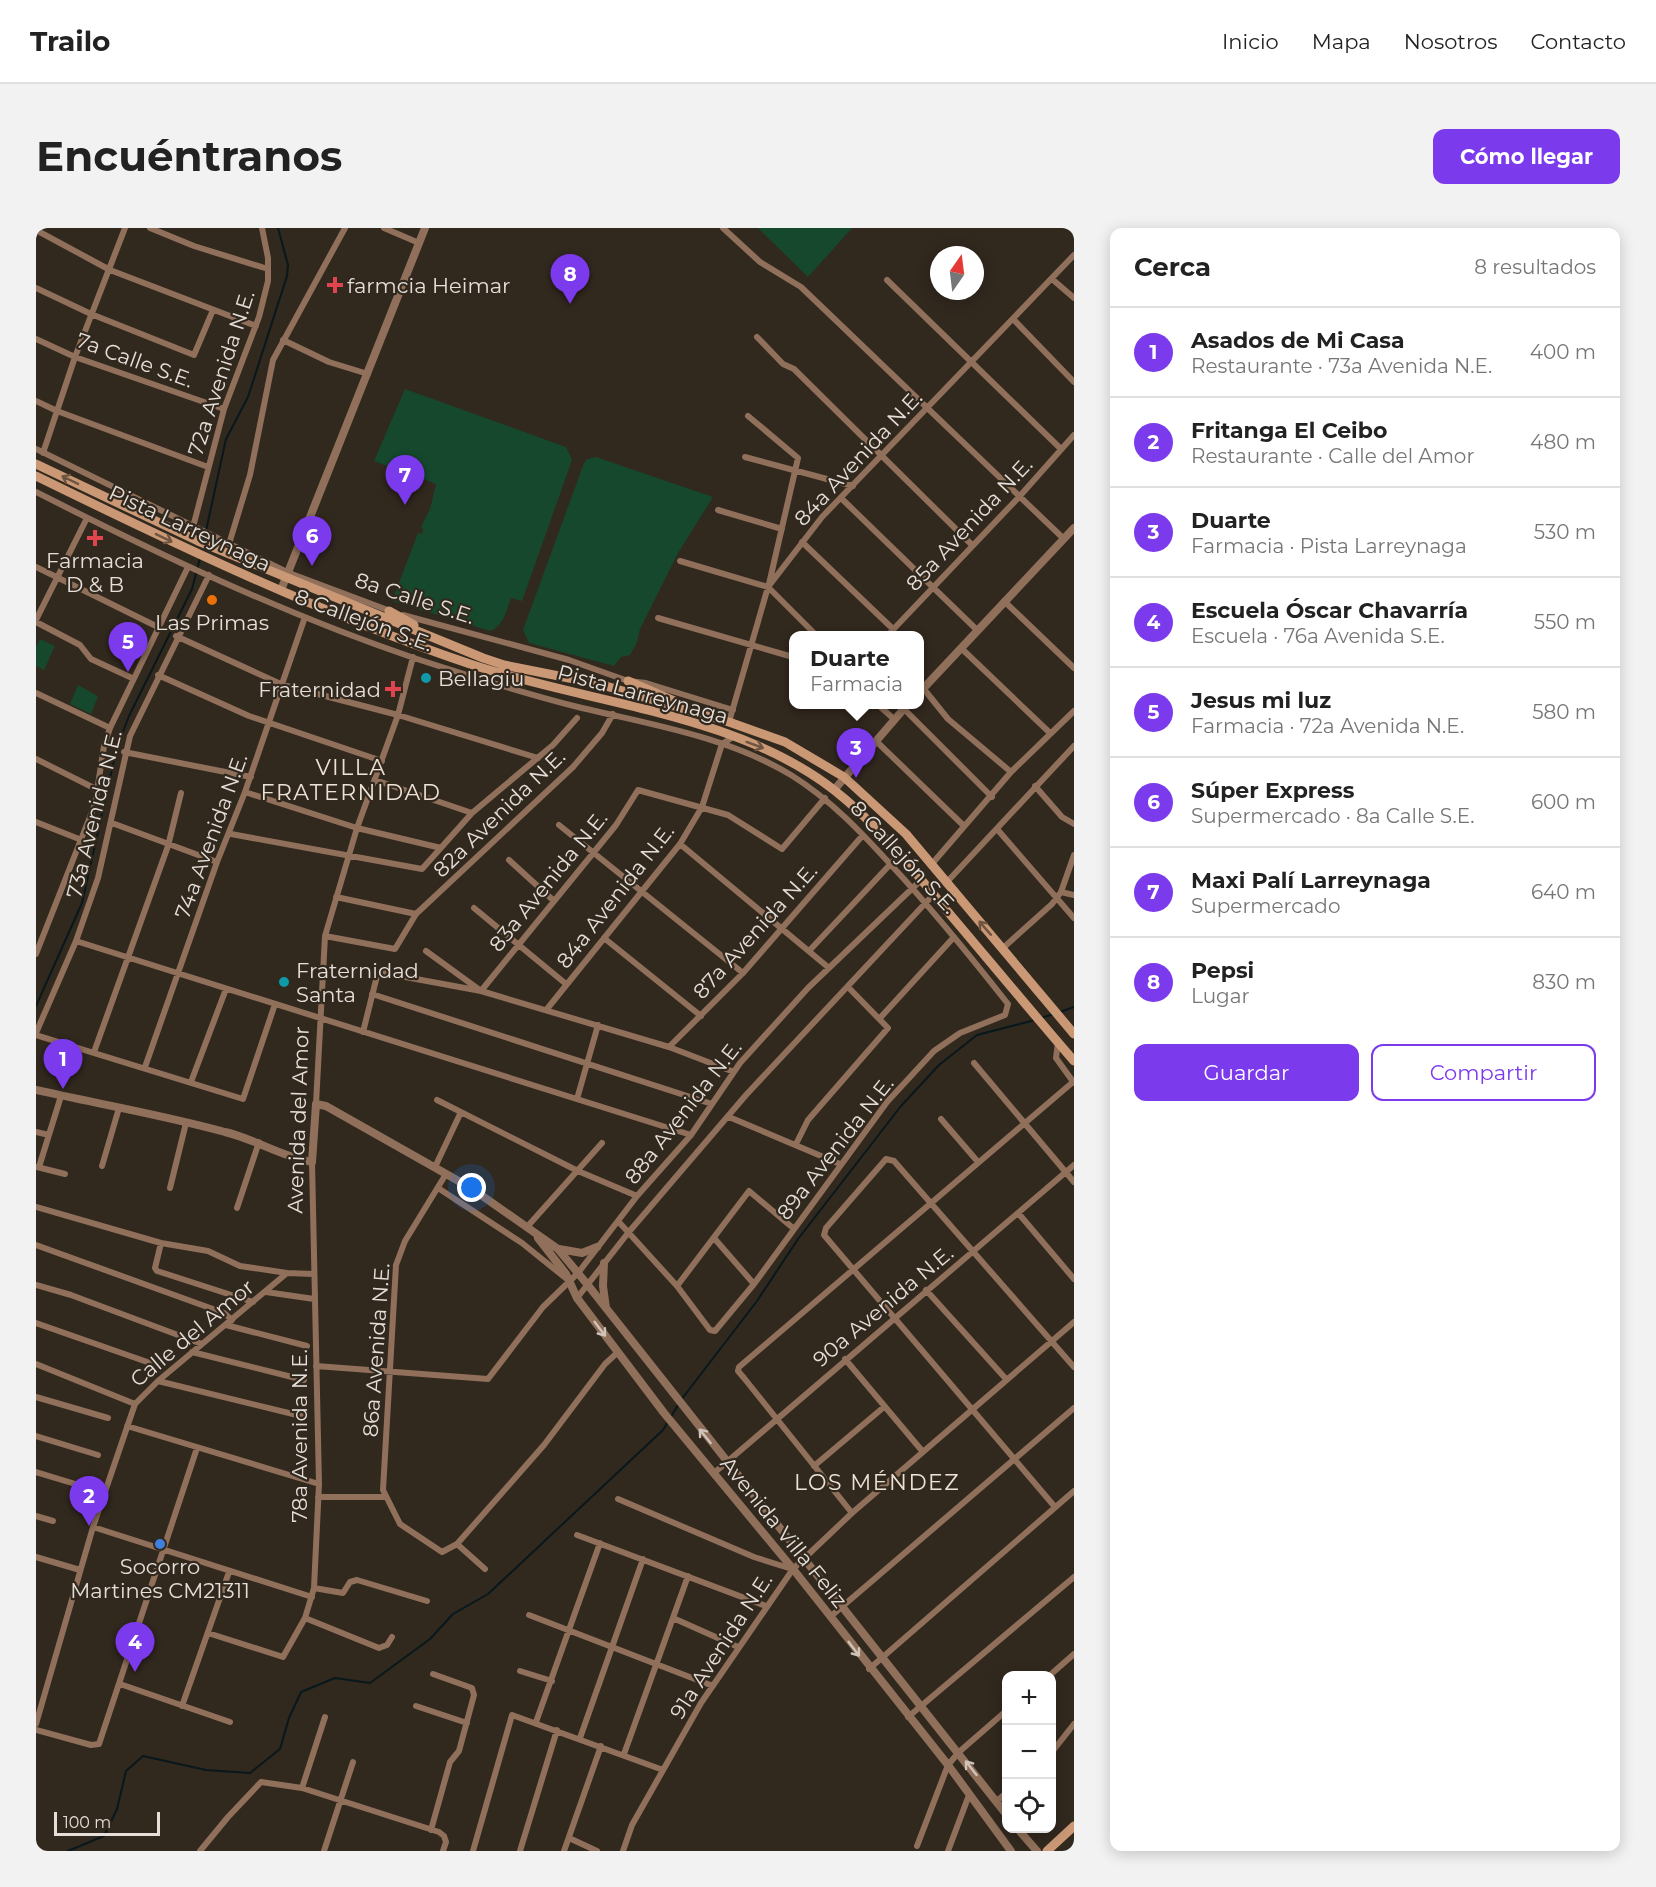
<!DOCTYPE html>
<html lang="es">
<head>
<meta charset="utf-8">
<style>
	body { margin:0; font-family:Montserrat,sans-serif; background:#f2f2f2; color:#222 }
	.controls { position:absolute; right:18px; bottom:18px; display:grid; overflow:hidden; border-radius:12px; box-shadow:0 3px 15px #0003 }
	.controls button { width:54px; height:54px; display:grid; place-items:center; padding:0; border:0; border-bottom:2px solid #e0e0e0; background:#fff; color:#222; font:30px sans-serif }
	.compass { position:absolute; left:894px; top:18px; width:54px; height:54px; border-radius:50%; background:#fff; box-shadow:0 3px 15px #0003; rotate:14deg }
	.scale { position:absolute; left:18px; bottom:15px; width:106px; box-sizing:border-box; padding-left:6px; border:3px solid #e6dfd9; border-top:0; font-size:16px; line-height:21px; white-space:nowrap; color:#e6dfd9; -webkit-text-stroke:4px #31281e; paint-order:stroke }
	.you { position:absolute; left:436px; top:960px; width:21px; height:21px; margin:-15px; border:4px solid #fff; border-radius:50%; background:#1a73e8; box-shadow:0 0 0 9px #1a73e833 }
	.badge { display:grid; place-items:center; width:39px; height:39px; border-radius:50%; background:#7c3aed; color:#fff; font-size:20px; font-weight:700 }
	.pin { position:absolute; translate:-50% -50px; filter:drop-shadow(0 2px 3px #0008) }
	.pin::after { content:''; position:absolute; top:32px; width:21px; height:18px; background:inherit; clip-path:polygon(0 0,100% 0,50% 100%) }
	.popup { position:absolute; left:753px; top:403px; width:135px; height:78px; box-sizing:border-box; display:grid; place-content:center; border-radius:12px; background:#fff; filter:drop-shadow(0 2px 4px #0005); font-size:20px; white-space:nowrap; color:#767676 }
	.popup b { font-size:22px; color:#222 }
	.popup::after { content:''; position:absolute; left:50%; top:100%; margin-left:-12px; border:12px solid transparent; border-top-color:#fff }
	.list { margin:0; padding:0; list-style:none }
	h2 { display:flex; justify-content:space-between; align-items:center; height:78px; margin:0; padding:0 24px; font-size:26px }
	h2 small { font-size:20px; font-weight:400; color:#767676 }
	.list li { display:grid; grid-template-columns:39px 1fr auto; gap:18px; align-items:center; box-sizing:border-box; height:90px; padding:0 24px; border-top:2px solid #e0e0e0 }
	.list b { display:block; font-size:22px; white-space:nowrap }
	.list p { margin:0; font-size:20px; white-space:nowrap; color:#767676 }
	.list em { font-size:20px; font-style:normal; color:#767676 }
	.actions { display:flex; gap:12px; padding:18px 24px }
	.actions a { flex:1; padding:14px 0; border:2px solid #7c3aed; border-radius:12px; text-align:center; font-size:21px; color:#7c3aed }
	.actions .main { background:#7c3aed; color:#fff }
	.icon { flex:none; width:33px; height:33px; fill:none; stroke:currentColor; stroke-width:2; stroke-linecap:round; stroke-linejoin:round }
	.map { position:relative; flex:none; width:1038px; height:1623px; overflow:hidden; border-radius:12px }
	header { display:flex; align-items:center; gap:36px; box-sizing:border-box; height:84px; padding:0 30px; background:#fff; border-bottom:2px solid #e0e0e0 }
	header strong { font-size:28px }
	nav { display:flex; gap:33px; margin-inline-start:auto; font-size:21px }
	.intro { display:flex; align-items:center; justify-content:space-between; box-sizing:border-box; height:144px; padding:0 36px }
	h1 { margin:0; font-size:42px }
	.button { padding:15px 27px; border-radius:12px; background:#7c3aed; color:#fff; font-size:21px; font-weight:700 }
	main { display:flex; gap:36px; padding:0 36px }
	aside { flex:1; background:#fff; border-radius:12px; box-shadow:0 3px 15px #0003 }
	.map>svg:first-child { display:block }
</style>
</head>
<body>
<header>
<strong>Trailo</strong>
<nav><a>Inicio</a><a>Mapa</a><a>Nosotros</a><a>Contacto</a></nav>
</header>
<div class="intro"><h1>Encuéntranos</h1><a class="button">Cómo llegar</a></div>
<main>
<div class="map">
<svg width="1038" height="1623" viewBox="0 0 1038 1623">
	<rect width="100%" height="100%" fill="#31281e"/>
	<path fill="#16482d" d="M 722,0 L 816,0 L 772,49 Z
		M 369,161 L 530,219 L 536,232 L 486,373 L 475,370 C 470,383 468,398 454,403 L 356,373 L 382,305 L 386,306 L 387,302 L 385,299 L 394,281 L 400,256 L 338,233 Z
		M 560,229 L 677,269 L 642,325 L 604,401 L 601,414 L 594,427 L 585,429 L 578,438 L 493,415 L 487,402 L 548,235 L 551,231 Z
		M 4,411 L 19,418 L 8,442 L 0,438 L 0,419 Z
		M 42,457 L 62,468 L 55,486 L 34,476 Z"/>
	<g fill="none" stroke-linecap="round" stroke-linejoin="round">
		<path stroke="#08181c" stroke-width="2" d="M 168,312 L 190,211 L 212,169 L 251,48 L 252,37 L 242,0
			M 0,778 L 46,675 L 81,519 L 93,488 L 156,361 L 164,330
			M 1024,784 L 1038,779
			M 1004,790 L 1019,786
			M 645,1172 L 721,1073 L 762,1011 L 865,878 L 903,837 L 941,807 L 999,792
			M 32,1623 L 68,1608 L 81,1581 L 90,1543 L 107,1528 L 170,1542 L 214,1545 L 244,1521 L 253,1490 L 265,1464 L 299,1450 L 334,1455 L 394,1411 L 417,1386 L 452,1366 L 627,1202 L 642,1177"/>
		<path stroke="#90705a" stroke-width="6" d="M 114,0 L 158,18 L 232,41
			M 348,0 L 383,15
			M 687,0 L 724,34 L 765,59 L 1028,311
			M 0,2 L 74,42 L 220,98
			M 1016,51 L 1038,70
			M 851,52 L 1025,221
			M 0,60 L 55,86 L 158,127 L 177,82
			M 977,91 L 1038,154
			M 721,109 L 747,136 L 758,141 L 935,316
			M 0,111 L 39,129 L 188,181
			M 247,112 L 293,134 L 332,146
			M 0,173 L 21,183 L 172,239
			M 712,188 L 762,230 L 733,356
			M 0,221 L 253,345 L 357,384
			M 7,225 L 39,129 L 89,0
			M 709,229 L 817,258
			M 0,264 C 122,326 248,386 378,430 C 433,448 490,466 546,480 C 617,497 692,509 755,547 C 795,572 825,604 856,638 C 897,682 935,729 972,776 L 969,787 L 924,805 L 898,823 L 851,874 L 718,1056 L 679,1103 L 674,1102 L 641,1058 L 582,993
			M 805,270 L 941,402
			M 682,282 L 746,301
			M 157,299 L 188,181 L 223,89 L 232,53 L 232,30 L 226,0
			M 766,314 L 857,401
			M 193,316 L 214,247 L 237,132 L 309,0
			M 644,333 L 732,359 L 781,408
			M 0,339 L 122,399
			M 968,373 L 1038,440
			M 367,387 L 533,432 L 592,453 L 610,455 L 697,482
			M 622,390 L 757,429
			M 0,392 L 51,290
			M 0,394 L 44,417 L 55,431 L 96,450
			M 140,408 L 247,457 L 362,487 L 502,530
			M 851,408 L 983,269 L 1038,207
			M 925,420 L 1014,505
			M 122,447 L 213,488 L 346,533
			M 887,460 L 912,491 L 975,544
			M 0,465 L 74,500
			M 841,476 L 858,491
			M 868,481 L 956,569
			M 693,494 L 732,359 L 786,289 L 1038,27
			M 840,513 L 928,598
			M 88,524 L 215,549
			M 0,531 L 62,562
			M 339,552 L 436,585
			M 999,558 L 1026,589 L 1038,596
			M 209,564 L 321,600 L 405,620
			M 0,594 L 43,611
			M 76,595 L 181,634
			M 523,597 L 707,745
			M 961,601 L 1038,690
			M 195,606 L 386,641 L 436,585 L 517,517 L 541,490
			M 644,616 L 793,740
			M 473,632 L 518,673
			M 895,637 L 975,544 L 1038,483
			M 910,655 L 1038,518
			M 1025,664 L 1038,667
			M 300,669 L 380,686
			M 438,680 L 530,756
			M 289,708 L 359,721 L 380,686 L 537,539 L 566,505 L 577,486
			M 568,710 L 665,788
			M 40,713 L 655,907
			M 967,720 L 1016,676 L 1025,664 L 1038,627
			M 773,723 L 863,627
			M 0,726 L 59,576 L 68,518 L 74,500 L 152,339
			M 336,766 L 676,876
			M 511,781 L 644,616 L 666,579 L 686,516 L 697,509
			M 844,790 L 918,709
			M 327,804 L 342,744 L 445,763 L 390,723
			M 0,805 L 40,713 L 62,650 L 94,508 L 173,347
			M 0,807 L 207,871 L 239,776
			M 1022,814 L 1020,830 L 1038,855
			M 633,819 L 707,745 L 827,607
			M 58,824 L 132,618 L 145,565
			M 938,835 L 1038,954
			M 109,839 L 181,634 L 209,564 L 269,389
			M 698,844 L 633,819 L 445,763 L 580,597 L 602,562 L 692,587 L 746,621 L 789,570
			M 155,854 L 190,761
			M 541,871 L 562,797
			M 401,872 L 542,943 L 601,968
			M 280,876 L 289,708 L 321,600 L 362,487 L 377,429
			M 693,889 L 804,936
			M 905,891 L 942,934
			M 0,904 L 13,907
			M 760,916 L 772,892 L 852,800 L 812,759
			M 66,938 L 83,880
			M 1,939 L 29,946
			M 3,939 L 25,868
			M 399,939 L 425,884
			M 410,946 L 369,1013 L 360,1037 L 347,1262 L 364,1296 L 406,1324 L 421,1316 L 508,1217 L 569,1136 L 582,1124
			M 134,960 L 150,895
			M 402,960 L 486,1015 L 532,1052
			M 0,979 L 125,1015 L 172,1023 L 204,1038 L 251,1045
			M 201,980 L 223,914
			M 983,986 L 1038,1051
			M 491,999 L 566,915
			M 678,1010 L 718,1056
			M 125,1015 L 119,1040 L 121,1043 L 217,1074
			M 0,1017 L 188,1085 L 196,1092
			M 0,1057 L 35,1067 L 166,1116
			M 641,1058 L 713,963 L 757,1000
			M 890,1062 L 970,1151
			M 230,1064 L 278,1071
			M 541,1070 L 592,1005 L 710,867 L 897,667
			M 0,1095 L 117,1136
			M 190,1097 L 271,1118
			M 156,1124 L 268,1152
			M 809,1131 L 887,1224
			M 0,1136 L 99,1176
			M 280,1138 L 452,1151 L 507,1079 L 542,1045 L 601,968 L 655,907 L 704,835 L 772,760 L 885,652
			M 122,1153 L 269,1189
			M 0,1169 L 72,1190
			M 91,1198 L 283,1256
			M 0,1208 L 62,1227
			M 778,1238 L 848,1179
			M 0,1244 L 46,1258
			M 678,1245 L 1038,937
			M 282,1269 L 349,1269
			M 582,1271 L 718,1329 L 756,1341
			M 1019,1279 L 788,1007 L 790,1000 L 850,931 L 858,933 L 1038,1139
			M 816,1285 L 708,1150 L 702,1143 L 703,1139 L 1037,854
			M 0,1288 L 17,1293
			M 57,1299 L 276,1369
			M 541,1307 L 730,1378
			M 421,1316 L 449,1341
			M 0,1329 L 44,1342
			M 278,1360 L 307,1365 L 314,1354 L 321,1352 L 391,1373
			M 493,1387 L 677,1458
			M 794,1389 L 1038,1180
			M 269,1390 L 343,1420 L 351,1417 L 356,1409
			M 637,1390 L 702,1419
			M 172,1405 L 247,1429 L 269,1390 L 278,1360 L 283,1256 L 276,934
			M 833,1441 L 1038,1263
			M 484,1443 L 516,1453
			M 1013,1448 L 1038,1426
			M 84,1456 L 194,1494
			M 146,1478 L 193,1344
			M 380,1478 L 431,1495
			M 872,1489 L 1038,1349
			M 500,1494 L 564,1315
			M 0,1496 L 57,1299 L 99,1176 L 122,1153 L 251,1045 L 277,1046
			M 0,1502 L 55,1517 L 63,1516 L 161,1220
			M 544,1510 L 607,1331
			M 1016,1524 L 1038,1496
			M 588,1526 L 652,1348
			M 266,1560 L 289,1489
			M 961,1573 L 970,1565
			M 395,1602 L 414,1534 L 423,1523 L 438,1467 L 436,1460 L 397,1446
			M 533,1610 L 561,1623
			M 881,1618 L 912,1537 L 923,1524 L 970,1483
			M 164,1623 L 192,1589 L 225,1554 L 266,1560 L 403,1604 L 408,1608 L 410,1614 L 407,1623
			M 288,1623 L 317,1534
			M 437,1623 L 476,1487 L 627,1542
			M 484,1623 L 521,1502
			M 528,1623 L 565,1518
			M 587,1623 L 596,1597 L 665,1475 L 757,1341 L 816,1285 L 1038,1094
			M 912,1623 L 933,1567"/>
		<path stroke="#90705a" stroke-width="8" d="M 245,362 L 389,0
			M 883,465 L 1038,300
			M 798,562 L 872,476
			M 0,862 C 63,876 127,887 189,904 C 219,911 246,929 276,934 L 280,876 L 290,878 L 435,960 L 522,1021 L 551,1056 L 970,1586
			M 502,1010 L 530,1046 L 541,1070 L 628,1185 L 757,1341 L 912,1537 L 975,1623
			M 523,1021 L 546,1025 L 561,1019
			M 568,1035 L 567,1058 L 570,1080
			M 981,1600 L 1001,1623"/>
		<path stroke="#ca9875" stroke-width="9" d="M 0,236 L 162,313 L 447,430 L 468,437 L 563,456 L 693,494 L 749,514 L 808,549 L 870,606 L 1038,806
			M 0,248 C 141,317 285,386 434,436 C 550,475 700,485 798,562 C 839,594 874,638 907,678 C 951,730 994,782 1038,833
			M 353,383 L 378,397
			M 592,453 L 638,473
			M 1011,1623 L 1038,1598"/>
	</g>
	<defs><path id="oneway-shaft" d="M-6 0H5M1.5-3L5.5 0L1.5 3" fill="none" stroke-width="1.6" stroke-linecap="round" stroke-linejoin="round" transform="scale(1.5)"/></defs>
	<g stroke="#6e5541">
		<use href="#oneway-shaft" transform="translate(34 252) rotate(-154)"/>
		<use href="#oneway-shaft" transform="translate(128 310) rotate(26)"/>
		<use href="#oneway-shaft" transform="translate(719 517) rotate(20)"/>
		<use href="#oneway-shaft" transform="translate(949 700) rotate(-131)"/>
	</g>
	<g stroke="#d0c3b9">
		<use href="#oneway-shaft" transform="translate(564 1101) rotate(53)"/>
		<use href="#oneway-shaft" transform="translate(669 1208) rotate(-129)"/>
		<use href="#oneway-shaft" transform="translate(818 1421) rotate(53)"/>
		<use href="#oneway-shaft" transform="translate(935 1540) rotate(-128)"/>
	</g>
	<g fill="#e0444e" stroke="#31281e" stroke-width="2">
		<path d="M296 48h6v6h6v6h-6v6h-6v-6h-6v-6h6z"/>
		<path d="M56 301h6v6h6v6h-6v6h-6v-6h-6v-6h6z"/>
		<path d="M354 452h6v6h6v6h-6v6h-6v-6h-6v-6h6z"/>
	</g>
	<circle fill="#e8710a" stroke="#31281e" stroke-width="2" cx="176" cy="372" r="6"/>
	<g fill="#0f9aa8" stroke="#31281e" stroke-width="2">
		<circle cx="390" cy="450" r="6"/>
		<circle cx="248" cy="754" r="6"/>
	</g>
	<circle fill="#3f7fe0" stroke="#31281e" stroke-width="2" cx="124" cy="1316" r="6"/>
	<g text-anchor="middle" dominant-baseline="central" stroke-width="4.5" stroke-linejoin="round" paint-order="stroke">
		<g font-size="21" fill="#e6dfd9" stroke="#31281e" text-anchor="start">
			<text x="311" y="57">farmcia Heimar</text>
			<text x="59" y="332" text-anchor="middle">Farmacia<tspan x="59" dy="24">D &amp; B</tspan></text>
			<text x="176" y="394" text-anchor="middle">Las Primas</text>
			<text x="402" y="450">Bellagiu</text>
			<text x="345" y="461" text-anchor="end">Fraternidad</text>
			<text x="260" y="742">Fraternidad<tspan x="260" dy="24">Santa</tspan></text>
			<text x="124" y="1338" text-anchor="middle">Socorro<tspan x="124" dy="24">Martines CM21311</tspan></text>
		</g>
		<g font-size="21" fill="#e6dfd9" stroke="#31281e">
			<text transform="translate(99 132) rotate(20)">7a Calle S.E.</text>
			<text transform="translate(185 145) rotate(-72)">72a Avenida N.E.</text>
			<text transform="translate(822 230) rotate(-47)">84a Avenida N.E.</text>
			<text transform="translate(933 296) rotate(-47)">85a Avenida N.E.</text>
			<text transform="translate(154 300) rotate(25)">Pista Larreynaga</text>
			<text transform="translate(379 370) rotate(18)">8a Calle S.E.</text>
			<text transform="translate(328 392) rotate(20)">8 Callejón S.E.</text>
			<text transform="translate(607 466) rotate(15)">Pista Larreynaga</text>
			<text transform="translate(463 585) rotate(-44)">82a Avenida N.E.</text>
			<text transform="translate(58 586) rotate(-76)">73a Avenida N.E.</text>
			<text transform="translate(175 608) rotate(-70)">74a Avenida N.E.</text>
			<text transform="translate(868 629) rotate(47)">8 Callejón S.E.</text>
			<text transform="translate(512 653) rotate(-51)">83a Avenida N.E.</text>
			<text transform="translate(579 668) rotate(-52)">84a Avenida N.E.</text>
			<text transform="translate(719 703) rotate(-48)">87a Avenida N.E.</text>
			<text transform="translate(647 884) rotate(-52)">88a Avenida N.E.</text>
			<text transform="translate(262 892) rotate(-88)">Avenida del Amor</text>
			<text transform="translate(799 920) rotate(-52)">89a Avenida N.E.</text>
			<text transform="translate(847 1078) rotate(-40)">90a Avenida N.E.</text>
			<text transform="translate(156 1105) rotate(-40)">Calle del Amor</text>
			<text transform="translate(340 1122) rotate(-86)">86a Avenida N.E.</text>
			<text transform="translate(263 1208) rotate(-90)">78a Avenida N.E.</text>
			<text transform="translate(748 1304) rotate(51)">Avenida Villa Feliz</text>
			<text transform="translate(685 1418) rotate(-57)">91a Avenida N.E.</text>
		</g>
		<g font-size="22" letter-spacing="1.5" fill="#eee2d5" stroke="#31281e">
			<text x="315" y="539">VILLA<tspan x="315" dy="25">FRATERNIDAD</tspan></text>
			<text x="841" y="1254">LOS MÉNDEZ</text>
		</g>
	</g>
</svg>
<div class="controls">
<button>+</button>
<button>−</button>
<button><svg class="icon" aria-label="locate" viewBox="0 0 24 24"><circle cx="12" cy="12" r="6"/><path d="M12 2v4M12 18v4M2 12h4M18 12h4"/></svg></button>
</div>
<svg class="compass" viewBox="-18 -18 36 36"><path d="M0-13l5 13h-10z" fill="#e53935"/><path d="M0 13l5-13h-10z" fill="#767676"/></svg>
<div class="scale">100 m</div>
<div class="you"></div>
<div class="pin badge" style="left:27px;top:861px">1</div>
<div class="pin badge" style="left:53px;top:1298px">2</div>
<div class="pin badge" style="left:820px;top:550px">3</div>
<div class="popup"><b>Duarte</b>Farmacia</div>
<div class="pin badge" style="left:99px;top:1444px">4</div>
<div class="pin badge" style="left:92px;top:444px">5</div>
<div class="pin badge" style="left:276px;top:338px">6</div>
<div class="pin badge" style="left:369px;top:277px">7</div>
<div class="pin badge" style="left:534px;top:76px">8</div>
</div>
<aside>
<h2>Cerca<small>8 resultados</small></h2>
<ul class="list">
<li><span class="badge">1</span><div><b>Asados de Mi Casa</b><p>Restaurante · 73a Avenida N.E.</p></div><em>400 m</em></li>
<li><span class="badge">2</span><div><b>Fritanga El Ceibo</b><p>Restaurante · Calle del Amor</p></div><em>480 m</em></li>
<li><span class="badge">3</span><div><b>Duarte</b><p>Farmacia · Pista Larreynaga</p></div><em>530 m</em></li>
<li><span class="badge">4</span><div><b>Escuela Óscar Chavarría</b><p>Escuela · 76a Avenida S.E.</p></div><em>550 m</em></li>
<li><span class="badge">5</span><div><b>Jesus mi luz</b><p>Farmacia · 72a Avenida N.E.</p></div><em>580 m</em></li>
<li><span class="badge">6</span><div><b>Súper Express</b><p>Supermercado · 8a Calle S.E.</p></div><em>600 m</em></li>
<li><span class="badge">7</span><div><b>Maxi Palí Larreynaga</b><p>Supermercado</p></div><em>640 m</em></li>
<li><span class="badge">8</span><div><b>Pepsi</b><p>Lugar</p></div><em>830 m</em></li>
</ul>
<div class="actions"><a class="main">Guardar</a><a>Compartir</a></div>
</aside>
</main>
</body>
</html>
